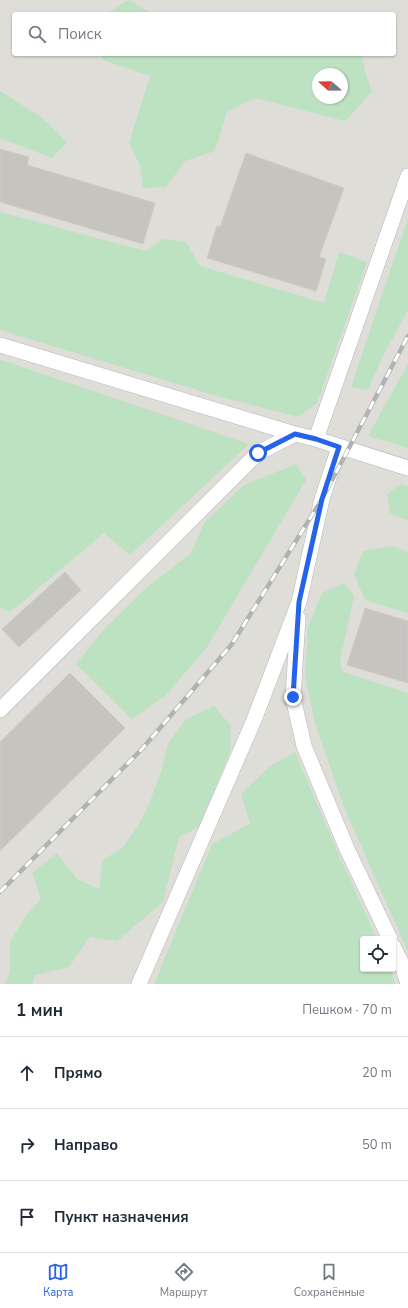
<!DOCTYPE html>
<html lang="ru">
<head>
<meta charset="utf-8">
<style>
	body { margin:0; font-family:"Nunito Sans",sans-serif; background:#f6f6f7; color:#1f2937 }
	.controls { position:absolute; right:12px; bottom:12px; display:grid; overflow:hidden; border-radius:4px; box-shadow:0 1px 3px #0004 }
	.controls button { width:36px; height:36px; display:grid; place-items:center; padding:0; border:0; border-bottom:1px solid #e0e1e3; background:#fff; color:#1f2937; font:20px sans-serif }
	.compass { position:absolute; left:312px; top:68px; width:36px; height:36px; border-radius:50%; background:#fff; box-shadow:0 1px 3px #0004; rotate:290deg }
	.stop { position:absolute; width:12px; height:12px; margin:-9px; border:3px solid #2563eb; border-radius:50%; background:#fff }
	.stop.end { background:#2563eb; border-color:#fff; box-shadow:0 1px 4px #0008 }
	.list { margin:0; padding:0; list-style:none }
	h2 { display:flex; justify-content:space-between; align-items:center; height:52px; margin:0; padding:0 16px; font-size:17px }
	h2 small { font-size:13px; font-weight:400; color:#747a83 }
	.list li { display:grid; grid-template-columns:26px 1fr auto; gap:12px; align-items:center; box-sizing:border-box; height:72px; padding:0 16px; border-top:1px solid #e0e1e3 }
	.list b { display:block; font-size:15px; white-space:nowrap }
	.list em { font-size:13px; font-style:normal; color:#747a83 }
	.icon { flex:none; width:22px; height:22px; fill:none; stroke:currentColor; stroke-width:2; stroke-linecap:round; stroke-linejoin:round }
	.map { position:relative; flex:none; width:408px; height:984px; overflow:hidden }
	.search { position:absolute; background:#fff; box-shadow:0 1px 3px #0004; left:12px; right:12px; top:12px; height:44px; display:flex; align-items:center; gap:10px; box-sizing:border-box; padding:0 14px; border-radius:4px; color:#747a83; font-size:15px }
	.sheet { height:268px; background:#fff }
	nav { display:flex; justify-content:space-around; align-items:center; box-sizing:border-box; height:56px; border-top:1px solid #e0e1e3; background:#fff; font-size:11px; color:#747a83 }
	nav a { display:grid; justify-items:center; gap:2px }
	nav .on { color:#2563eb }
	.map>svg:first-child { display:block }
</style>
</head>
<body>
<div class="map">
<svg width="408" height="984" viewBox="0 0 408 984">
	<rect width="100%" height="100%" fill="#ebeae0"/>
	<path fill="#deddd8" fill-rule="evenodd" d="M 0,0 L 408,0 L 408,984 L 0,984 ZM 14,14 L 394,14 L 394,54 L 14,54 ZM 318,74 L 342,74 L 342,98 L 318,98 ZM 363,939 L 393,939 L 393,969 L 363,969 Z"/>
	<path fill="#bde2c2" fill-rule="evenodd" d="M 129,0 L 153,14 L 105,14 Z
		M 100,54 L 362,54 L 365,71 L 372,92 L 345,121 L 255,98 L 227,112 L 215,151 L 185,161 L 166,187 L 143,188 L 140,165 L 129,143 L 150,76 L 103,60 ZM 318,74 L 342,74 L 342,98 L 318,98 Z
		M 0,91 L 41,117 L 67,142 L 52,158 L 0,138 Z
		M 0,212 L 145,251 L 164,239 L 186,242 L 200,266 L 324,303 L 339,252 L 367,262 L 317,403 L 298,417 L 217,396 L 0,330 Z
		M 408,218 L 408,310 L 383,356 L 368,390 L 351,387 Z
		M 0,360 L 11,363 L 249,444 L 130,555 L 104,533 L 10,612 L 0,607 Z
		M 408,364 L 408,448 L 368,436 Z
		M 296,464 L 306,480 L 207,647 L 166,695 L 132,719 L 76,664 L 105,628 L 144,590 L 191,553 L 204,523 L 244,485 Z
		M 401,484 L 408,486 L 408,521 L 390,513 L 387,494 Z
		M 393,546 L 408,552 L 408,613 L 365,600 L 354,574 L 363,551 Z
		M 344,583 L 354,596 L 340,661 L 343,672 L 408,693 L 408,952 L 343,805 L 315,723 L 305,676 L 308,627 L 322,593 Z
		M 214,706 L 231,726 L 230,752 L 199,827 L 179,837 L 163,902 L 117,941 L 90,937 L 69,967 L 35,975 L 32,984 L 5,984 L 10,972 L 10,942 L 25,917 L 41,899 L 32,873 L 57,853 L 77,879 L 99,889 L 103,860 L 123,847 L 138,826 L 149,804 L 161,772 L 168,744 L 186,719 Z
		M 295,752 L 338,853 L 377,939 L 363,939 L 363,969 L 391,969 L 395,984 L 154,984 L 212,844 L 250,824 L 241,794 L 269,767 Z"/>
	<path fill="#c6c4be" stroke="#cfccbf" d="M 0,149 L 29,157 L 27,165 L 155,203 L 143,244 L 0,202 Z
		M 246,153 L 344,188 L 319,257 L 326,259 L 316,291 L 207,258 L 217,226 L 220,227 Z
		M 65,572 L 81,590 L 19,647 L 2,629 Z
		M 365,608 L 408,621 L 408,683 L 347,665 Z
		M 70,673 L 125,728 L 0,851 L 0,742 Z"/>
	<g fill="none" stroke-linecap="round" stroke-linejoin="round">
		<g stroke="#b6b7bc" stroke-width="16">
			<path id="service" d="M 0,345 L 295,434
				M 316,439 L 408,176
				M 298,618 L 293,697 L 304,746 L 347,849 L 390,939
				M 0,710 L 258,453 L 295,434 L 316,439 L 408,468
				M 393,946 L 402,964 L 408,984
				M 139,984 L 254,720 L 299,602 L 322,499 L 339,447"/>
		</g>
		<use href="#service" stroke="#fff" stroke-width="15"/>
		<g stroke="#b1b2b2" stroke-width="4.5">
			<path id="rail" d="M 0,892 L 142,749 L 232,644 L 322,499 L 408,336"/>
		</g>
		<use href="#rail" stroke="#fff" stroke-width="3" stroke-dasharray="9" stroke-linecap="butt"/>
	</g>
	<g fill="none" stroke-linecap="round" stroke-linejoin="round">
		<path stroke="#2563eb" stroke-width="5" d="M 258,453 L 295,434 L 316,439 L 339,447 L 322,499 L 299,602 L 293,697"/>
	</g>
</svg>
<div class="controls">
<button><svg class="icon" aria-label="locate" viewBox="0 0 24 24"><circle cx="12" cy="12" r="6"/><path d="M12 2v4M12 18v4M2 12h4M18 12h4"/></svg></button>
</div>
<svg class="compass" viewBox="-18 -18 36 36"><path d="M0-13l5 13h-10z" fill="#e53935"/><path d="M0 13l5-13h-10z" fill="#747a83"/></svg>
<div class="stop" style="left:258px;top:453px"></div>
<div class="stop end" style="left:293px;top:697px"></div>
<div class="search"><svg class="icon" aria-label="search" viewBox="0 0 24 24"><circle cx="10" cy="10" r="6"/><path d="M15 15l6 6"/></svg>Поиск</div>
</div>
<section class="sheet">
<h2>1 мин<small>Пешком · 70 m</small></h2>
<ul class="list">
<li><svg class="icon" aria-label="ahead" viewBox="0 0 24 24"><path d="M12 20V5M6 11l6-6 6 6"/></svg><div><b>Прямо</b></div><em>20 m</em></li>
<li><svg class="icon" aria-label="right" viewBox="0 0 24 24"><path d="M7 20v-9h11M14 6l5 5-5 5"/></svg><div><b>Направо</b></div><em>50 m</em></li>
<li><svg class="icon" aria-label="arrive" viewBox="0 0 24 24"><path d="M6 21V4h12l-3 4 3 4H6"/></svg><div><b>Пункт назначения</b></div></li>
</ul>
</section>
<nav>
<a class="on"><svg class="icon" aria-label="map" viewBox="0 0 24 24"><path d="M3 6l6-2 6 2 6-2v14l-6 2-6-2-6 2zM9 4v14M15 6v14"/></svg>Карта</a>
<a><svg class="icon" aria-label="directions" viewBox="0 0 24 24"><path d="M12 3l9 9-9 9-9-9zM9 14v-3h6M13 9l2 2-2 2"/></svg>Маршрут</a>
<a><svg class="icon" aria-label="saved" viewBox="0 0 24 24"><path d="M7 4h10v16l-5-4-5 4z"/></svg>Сохранённые</a>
</nav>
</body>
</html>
